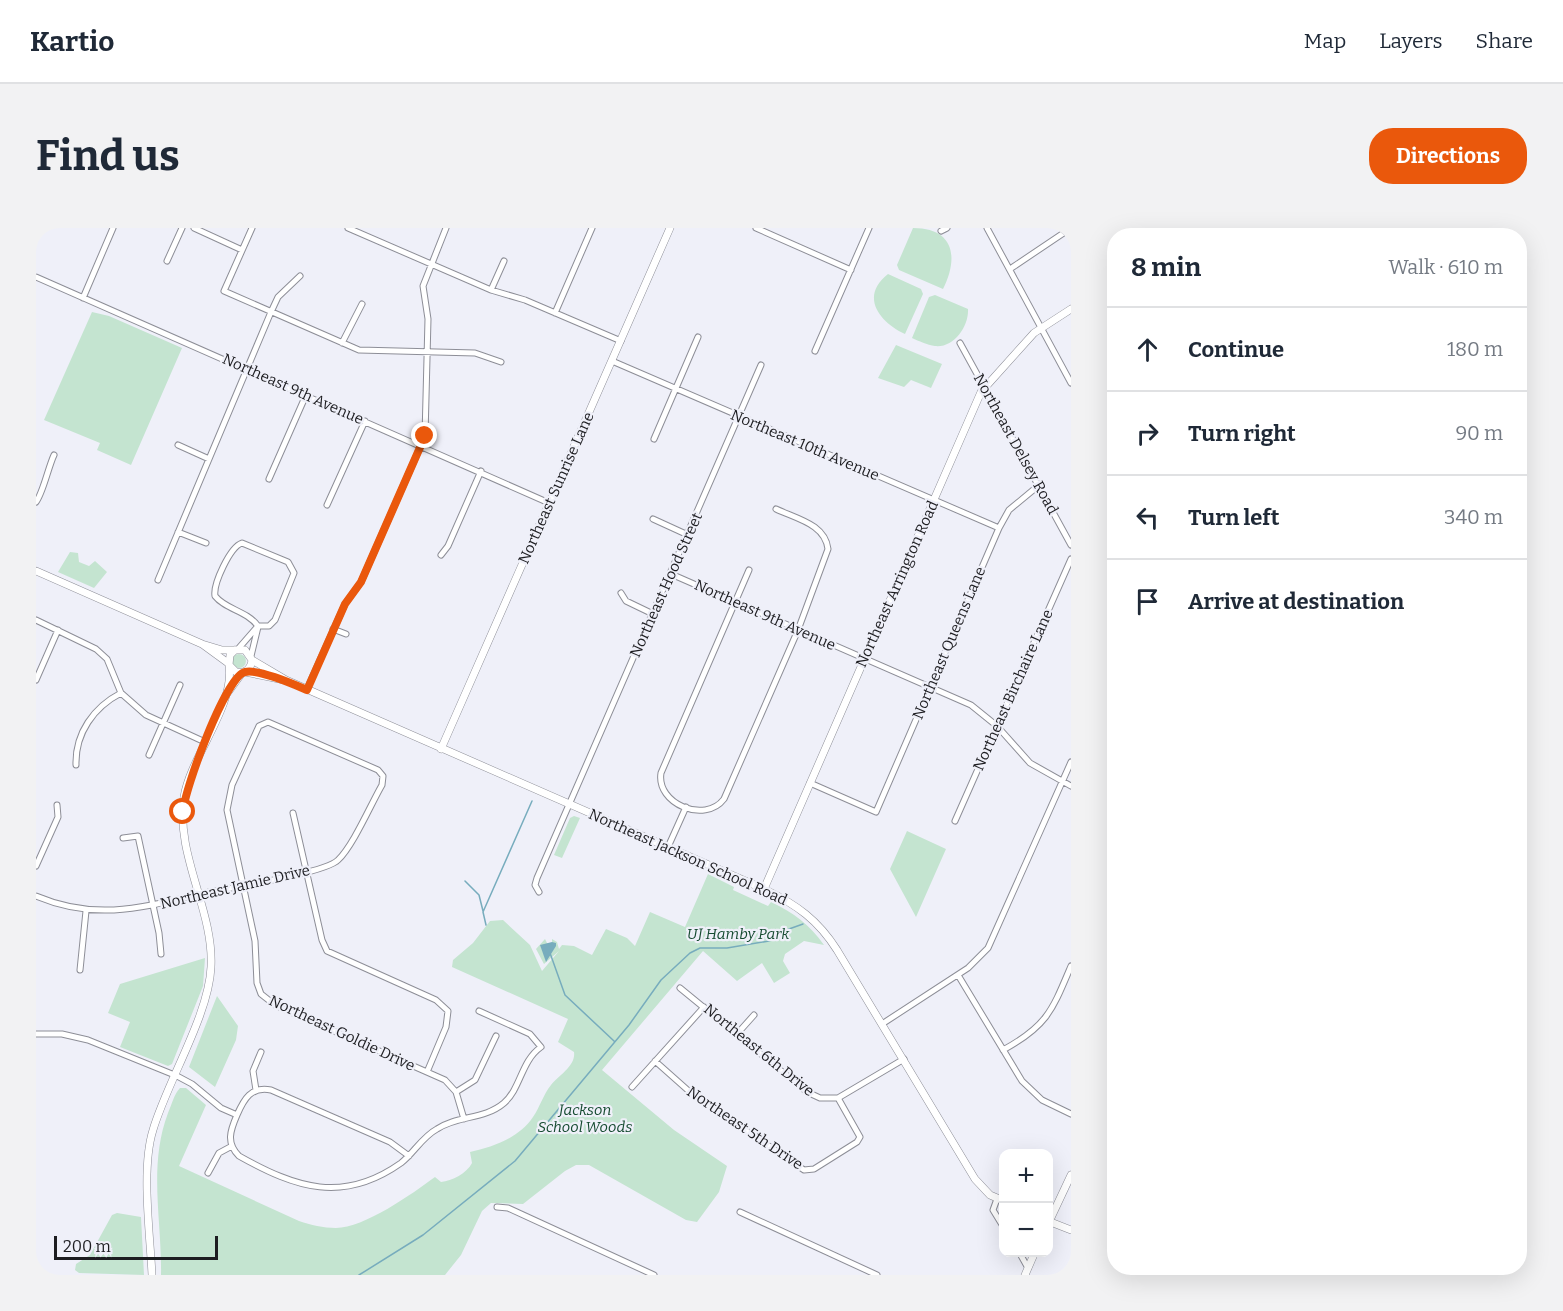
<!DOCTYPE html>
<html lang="en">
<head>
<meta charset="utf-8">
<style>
	body { margin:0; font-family:Bitter,serif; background:#f2f2f3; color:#1f2937 }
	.controls { position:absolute; right:18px; bottom:18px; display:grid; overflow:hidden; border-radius:12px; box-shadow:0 6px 24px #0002 }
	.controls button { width:54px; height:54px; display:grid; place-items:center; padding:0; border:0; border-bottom:2px solid #e0e1e3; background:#fff; color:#1f2937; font:30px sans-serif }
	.scale { position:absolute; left:18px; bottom:15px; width:164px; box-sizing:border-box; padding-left:6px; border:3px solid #1d1d21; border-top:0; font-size:16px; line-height:21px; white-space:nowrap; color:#1d1d21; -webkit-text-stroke:4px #eff0f9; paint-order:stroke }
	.stop { position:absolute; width:18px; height:18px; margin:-14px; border:4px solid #ea580c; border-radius:50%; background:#fff }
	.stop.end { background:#ea580c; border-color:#fff; box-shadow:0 2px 6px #0008 }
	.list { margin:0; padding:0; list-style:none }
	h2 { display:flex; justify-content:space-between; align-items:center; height:78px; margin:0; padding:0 24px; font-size:26px }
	h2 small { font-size:20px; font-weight:400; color:#747a83 }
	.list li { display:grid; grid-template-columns:39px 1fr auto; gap:18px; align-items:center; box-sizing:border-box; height:84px; padding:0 24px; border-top:2px solid #e0e1e3 }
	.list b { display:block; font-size:22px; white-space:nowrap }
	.list em { font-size:20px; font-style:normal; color:#747a83 }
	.icon { flex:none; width:33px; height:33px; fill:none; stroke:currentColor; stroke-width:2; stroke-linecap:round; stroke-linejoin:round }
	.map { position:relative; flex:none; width:1035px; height:1047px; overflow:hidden; border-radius:24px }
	header { display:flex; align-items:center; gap:36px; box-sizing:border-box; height:84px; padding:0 30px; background:#fff; border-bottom:2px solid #e0e1e3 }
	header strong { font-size:28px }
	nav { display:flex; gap:33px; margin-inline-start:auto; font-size:21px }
	.intro { display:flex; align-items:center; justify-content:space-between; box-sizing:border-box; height:144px; padding:0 36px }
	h1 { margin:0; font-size:42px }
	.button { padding:15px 27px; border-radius:24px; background:#ea580c; color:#fff; font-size:21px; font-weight:700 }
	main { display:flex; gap:36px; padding:0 36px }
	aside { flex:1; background:#fff; border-radius:24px; box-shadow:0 6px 24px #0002 }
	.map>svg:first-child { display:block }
</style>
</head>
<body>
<header>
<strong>Kartio</strong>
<nav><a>Map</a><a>Layers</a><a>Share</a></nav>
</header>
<div class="intro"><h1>Find us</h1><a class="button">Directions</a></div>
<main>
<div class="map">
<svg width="1035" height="1047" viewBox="0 0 1035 1047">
	<rect width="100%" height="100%" fill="#eff0f9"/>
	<path fill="#c4e4d0" d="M 877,0 C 918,0 923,29 907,61 L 863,42 L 861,37 Z
		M 852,46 L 885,61 L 887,66 L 869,106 C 844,94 823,69 852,46 Z
		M 899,67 L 932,81 C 933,98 918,120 899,118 C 891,117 883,113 876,110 L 893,69 Z
		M 56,84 L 73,88 L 146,120 L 95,237 L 61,222 L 64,215 L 8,192 Z
		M 860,117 L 906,136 L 895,160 L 875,152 L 868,159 L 842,150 Z
		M 34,324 L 42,325 L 43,334 L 53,338 L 59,333 L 71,344 L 58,360 L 22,344 Z
		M196 433a7 7 0 1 1 14 0a7 7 0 1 1-14 0Z
		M 538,588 L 544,590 L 526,630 L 518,627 L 534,590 Z
		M 871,603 L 910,621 L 880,689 L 854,641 Z
		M 672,646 L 698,659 L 697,662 L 732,678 L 735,674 C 757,684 774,697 788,717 L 768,713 L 749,726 L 747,733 L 754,745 L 738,755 L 726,735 L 701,753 L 667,723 L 566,842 L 638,902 L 691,938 L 683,964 L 661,994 L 650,992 L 553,937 L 540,937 L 529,943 L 487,976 L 455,975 L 446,983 L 425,1027 L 409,1047 L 125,1047 C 126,992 112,938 132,885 C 136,876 138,866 144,860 L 150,860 L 170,877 L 143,938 L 263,993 C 275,997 287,1000 300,1000 C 328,1000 376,966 399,949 L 405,954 C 416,953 431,945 436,935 L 434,924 C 457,919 483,910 497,889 C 504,879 507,867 515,857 C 523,847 540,838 538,824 L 522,814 L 532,791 L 416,739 L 417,732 L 437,715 L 454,693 L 467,692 L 494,717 L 506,743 L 523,723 L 508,736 L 500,721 L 509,711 L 511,715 L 516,716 L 516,711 L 521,714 L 523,721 L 526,717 L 538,718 L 556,727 L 570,701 L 591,710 L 599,718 L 614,684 L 649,699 Z
		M 169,730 L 167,758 L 136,836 L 132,838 L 84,819 L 94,794 L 72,785 L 84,756 Z
		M 181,768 L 202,798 L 200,812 L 179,859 L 153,839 Z
		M 81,985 L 105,989 L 108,1047 L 43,1045 L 39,1042 L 40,1036 L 54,1027 L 76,987 Z"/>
	<path fill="#77acbd" d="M 516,714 L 520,715 L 520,718 L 510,734 L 504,717 Z"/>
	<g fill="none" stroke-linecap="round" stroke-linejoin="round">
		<path stroke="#77acbd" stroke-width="1.5" d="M 429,653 L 443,667 L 447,683
			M 450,697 L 447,684 L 496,573
			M 514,725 L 529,767 L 578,813
			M 323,1047 L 387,1007 L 479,933 L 593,797 L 625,752 L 654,725 L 664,720 L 691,720 L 733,713 L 753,701 L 767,696"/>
		<g stroke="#8d8e97" stroke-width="7">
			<path id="minor" d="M 158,0 L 206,22
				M 216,0 L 188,63 L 323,122 L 439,125 L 465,134
				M 312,0 L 455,62 L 489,72 L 585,113
				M 720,0 L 815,42
				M 951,0 L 1035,155
				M 905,3 L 911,0
				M 131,33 L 146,0
				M 974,41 L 1035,0
				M 0,49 L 513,275
				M 455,62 L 468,33
				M 47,70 L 77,0
				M 519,85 L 556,0
				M 306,115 L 326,76
				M 924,115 L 1035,317
				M 779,123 L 833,0
				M 576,133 L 963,300
				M 618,211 L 662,109
				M 142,217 L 173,231
				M 233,251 L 270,167
				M 0,274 C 7,265 12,240 18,227
				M 291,277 L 329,193
				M 617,291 L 652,307
				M 142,304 L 170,315
				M 206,315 L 252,334 L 258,345 L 239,392 L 233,398 L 222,398 C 210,382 190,382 179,368 C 177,356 194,319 206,315 Z
				M 405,327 L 412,318 L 445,243
				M 713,342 L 625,545 C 620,576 669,596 688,571 L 762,402 L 792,321 C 789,296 761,291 740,281
				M 635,346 L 935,477 L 961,498 L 994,535 L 1035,558
				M 122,352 L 235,84 L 242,69 L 264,48
				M 585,365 L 590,373 L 617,386
				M 0,392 L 60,421 L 71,431 L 85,465 L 110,487 L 169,514
				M 297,401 L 310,406
				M 202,421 L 222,398
				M 215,428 L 222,399
				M 0,452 L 22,402
				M 271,461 L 309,376 L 325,354 L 389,208 L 392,91 L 387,58 L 410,0
				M 113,527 L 144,457
				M 40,537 C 39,505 58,479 85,465
				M 774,555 L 840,584 L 963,300 L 973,282 L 1002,258
				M 257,585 L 286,712 L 291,723 L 400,772 L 412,783 L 410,799 L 391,844
				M 919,593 L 1035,331
				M 87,610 L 102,608 L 123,705 L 125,726
				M 632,619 L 650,579
				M 0,638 L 22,589 L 21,577
				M 503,664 L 499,657 L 501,650 L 725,137
				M 0,668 C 59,693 105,680 165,666 L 169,665 C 192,660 290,645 302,632 C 317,618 335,576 346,557 L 347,548 L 342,542 L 232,494 L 223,498 L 196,557 L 191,582 L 219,713 L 221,755 L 225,766 L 239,777 L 409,852 L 420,864 L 428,891
				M 44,742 L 50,683
				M 922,747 L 986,853 L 1006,872 L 1035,886
				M 644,760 L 771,864 L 784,870 L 802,870 L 868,831
				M 846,796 L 932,740 L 952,720 L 1035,534
				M 0,806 L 26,806 L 52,812 L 141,848 L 156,856 L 185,880 L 201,887 C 194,903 190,915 203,928 C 260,960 307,976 365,935 C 378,925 386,909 401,901 C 422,887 448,892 468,875 C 485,860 485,833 505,819 L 494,806 L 443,783
				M 701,806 L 718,787
				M 967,822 C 1011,798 1016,783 1035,738
				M 619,833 L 655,865 L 768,942 L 778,941 L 821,914 L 824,909 L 802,870
				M 596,859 L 668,779
				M 220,862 L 217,843 L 225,824
				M 420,864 L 439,852 L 460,808
				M 201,887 C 208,871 215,858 235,862 L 354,914 L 373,928
				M 172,945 L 183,925 L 196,918
				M 961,971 L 957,982 L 968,1000
				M 461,979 L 472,980 L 618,1047
				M 704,984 L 841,1047
				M 983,1024 L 992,1040"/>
		</g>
		<g stroke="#8d8e97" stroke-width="8">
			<path id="tertiary" d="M 0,343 L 166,416 L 186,422 L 209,422 L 216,432 C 215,441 209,446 200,444 L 193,437 L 194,427 L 199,422
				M 166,416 L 192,435
				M 216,432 L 250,452 L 730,662 C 761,677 782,692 801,722 L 939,951 L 954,967 L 968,973
				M 209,444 L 248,452
				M 190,467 L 206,445
				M 405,521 L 634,0
				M 728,661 L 945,164 L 998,105 L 1035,81
				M 1012,993 L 1035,1002
				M 1012,996 L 1035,947
				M 116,1047 C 114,1005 105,940 117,902 C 131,854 173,787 175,739 C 178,682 139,627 148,569 C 155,527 199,479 193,437
				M 989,1047 L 999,1024"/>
		</g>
		<use href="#minor" stroke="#fff" stroke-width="5"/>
		<use href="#tertiary" stroke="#fff" stroke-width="7"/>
	</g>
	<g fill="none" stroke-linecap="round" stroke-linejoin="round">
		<path stroke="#ea580c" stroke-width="8" d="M 147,584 C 148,562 190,448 209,444 C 223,441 257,456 271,462 L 309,376 L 325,354 L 389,208"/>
	</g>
	<g text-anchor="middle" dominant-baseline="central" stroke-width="4.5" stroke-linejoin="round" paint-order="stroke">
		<g font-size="15" fill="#1d1d21" stroke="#eff0f9">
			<text transform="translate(257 161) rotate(24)">Northeast 9th Avenue</text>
			<text transform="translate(980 216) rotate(61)">Northeast Delsey Road</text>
			<text transform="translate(769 217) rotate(23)">Northeast 10th Avenue</text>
			<text transform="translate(520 260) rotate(-66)">Northeast Sunrise Lane</text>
			<text transform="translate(861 356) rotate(-66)">Northeast Arrington Road</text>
			<text transform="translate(630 357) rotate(-66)">Northeast Hood Street</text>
			<text transform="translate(729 387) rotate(24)">Northeast 9th Avenue</text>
			<text transform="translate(913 415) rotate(-67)">Northeast Queens Lane</text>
			<text transform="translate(977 462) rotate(-66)">Northeast Birchaire Lane</text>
			<text transform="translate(652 629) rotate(24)">Northeast Jackson School Road</text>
			<text transform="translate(199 659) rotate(-13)">Northeast Jamie Drive</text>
			<text transform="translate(306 805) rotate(25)">Northeast Goldie Drive</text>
			<text transform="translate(723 822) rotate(39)">Northeast 6th Drive</text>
			<text transform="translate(709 900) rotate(34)">Northeast 5th Drive</text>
		</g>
		<g font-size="15" font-style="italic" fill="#164b31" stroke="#eff0f9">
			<text x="702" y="706">UJ Hamby Park</text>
			<text x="549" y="882">Jackson<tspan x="549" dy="17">School Woods</tspan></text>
		</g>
	</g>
</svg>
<div class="controls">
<button>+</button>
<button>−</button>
</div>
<div class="scale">200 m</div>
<div class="stop" style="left:147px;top:584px"></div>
<div class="stop end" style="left:389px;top:208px"></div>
</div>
<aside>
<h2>8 min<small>Walk · 610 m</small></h2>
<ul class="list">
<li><svg class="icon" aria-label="ahead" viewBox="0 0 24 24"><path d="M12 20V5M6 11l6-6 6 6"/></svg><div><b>Continue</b></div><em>180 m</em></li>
<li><svg class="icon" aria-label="right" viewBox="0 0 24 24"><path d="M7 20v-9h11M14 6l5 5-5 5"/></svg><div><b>Turn right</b></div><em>90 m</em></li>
<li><svg class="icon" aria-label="left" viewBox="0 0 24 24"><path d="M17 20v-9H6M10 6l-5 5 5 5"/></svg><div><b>Turn left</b></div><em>340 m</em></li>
<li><svg class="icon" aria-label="arrive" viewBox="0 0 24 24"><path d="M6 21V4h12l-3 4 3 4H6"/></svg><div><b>Arrive at destination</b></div></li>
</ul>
</aside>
</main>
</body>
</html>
